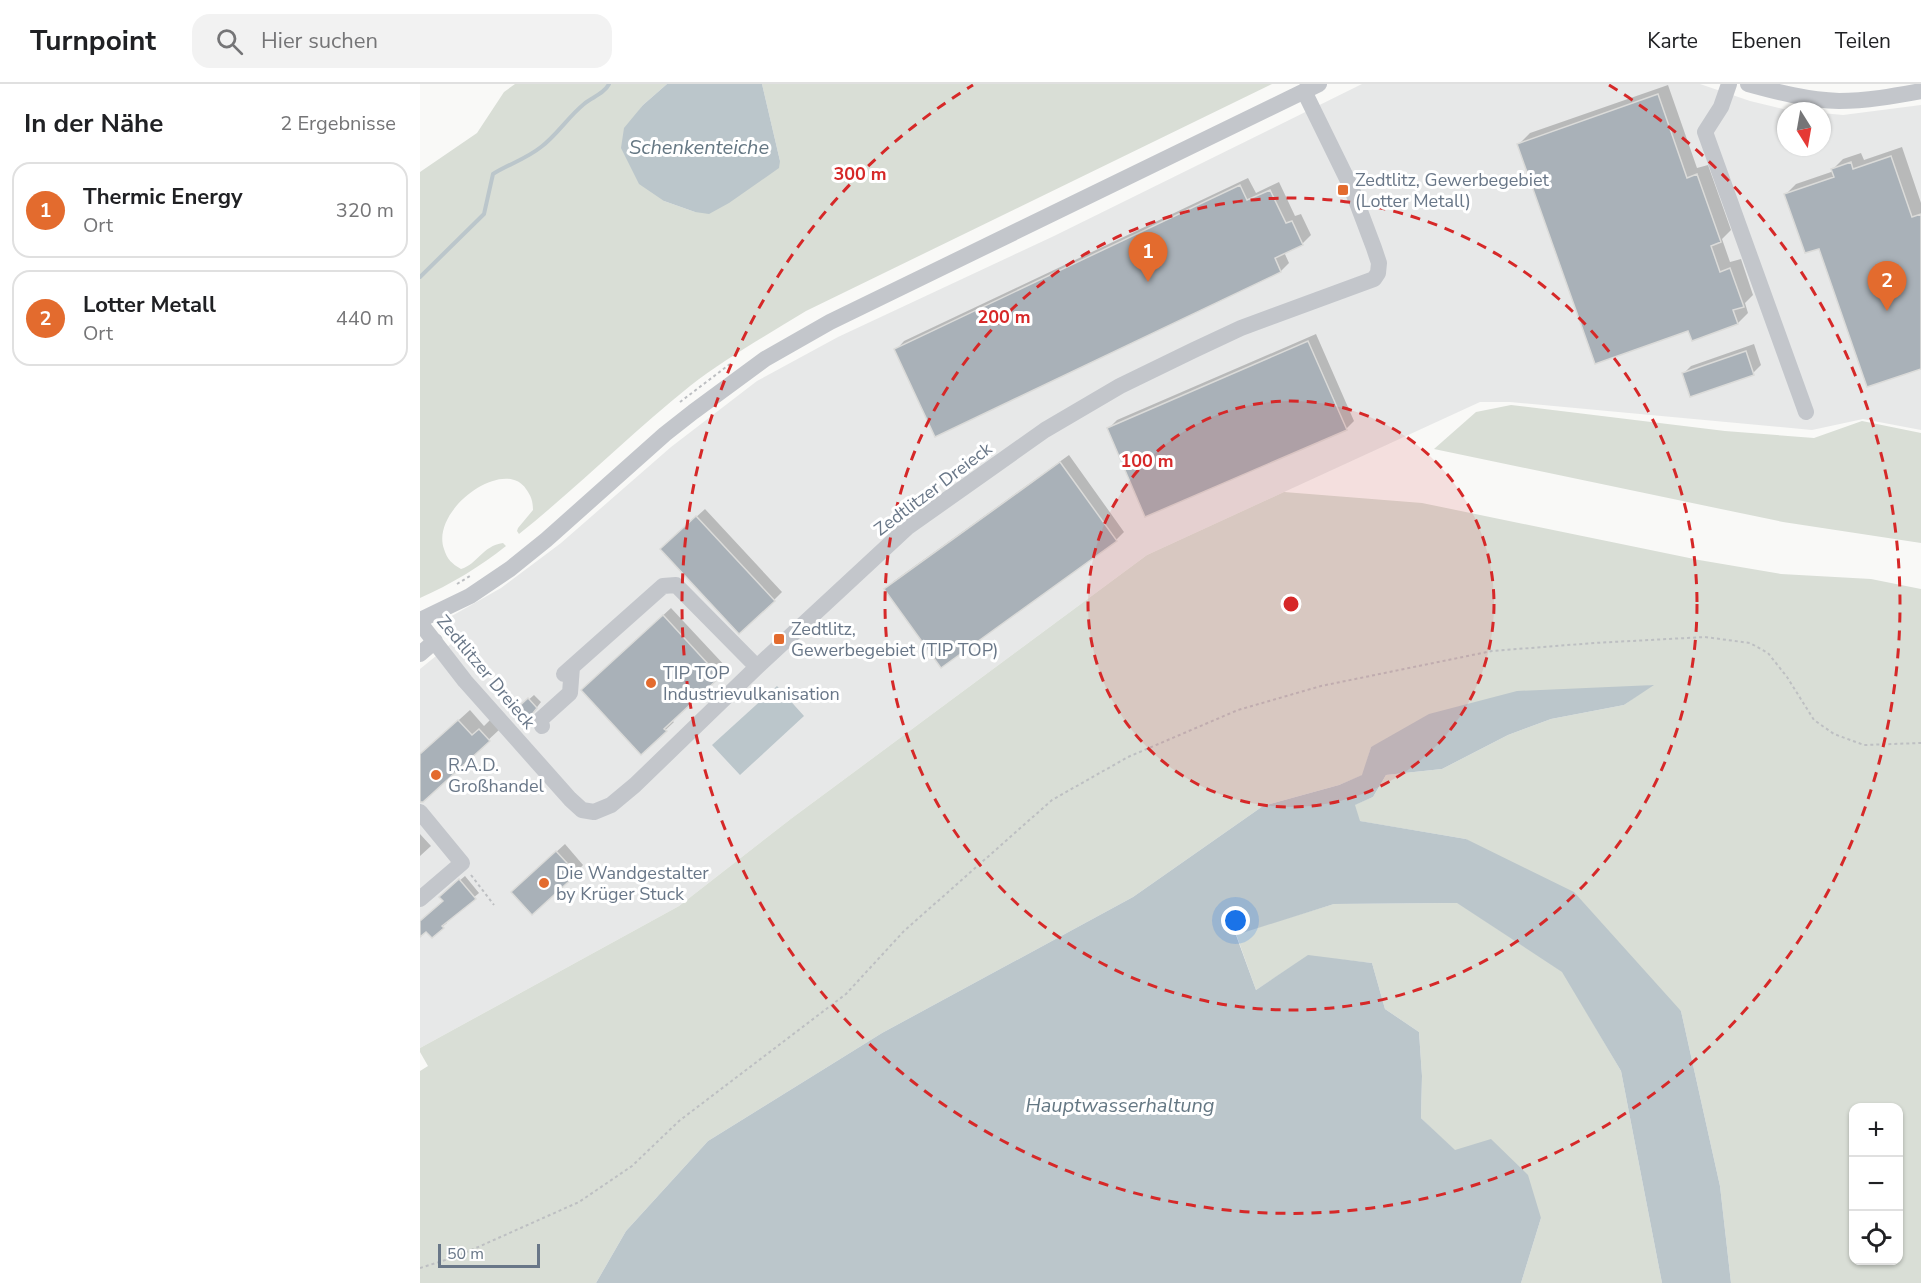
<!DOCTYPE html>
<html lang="de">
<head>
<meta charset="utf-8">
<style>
	body { margin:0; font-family:"Nunito Sans",sans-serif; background:#f2f2f2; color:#202124 }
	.controls { position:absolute; right:18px; bottom:18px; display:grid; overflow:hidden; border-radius:12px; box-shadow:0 2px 4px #0004 }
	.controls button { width:54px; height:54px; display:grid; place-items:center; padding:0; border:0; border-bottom:2px solid #e0e0e0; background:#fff; color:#202124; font:30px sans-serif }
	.compass { position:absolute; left:1357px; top:18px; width:54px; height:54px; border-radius:50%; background:#fff; box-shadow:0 2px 4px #0004; rotate:169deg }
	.scale { position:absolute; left:18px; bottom:15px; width:102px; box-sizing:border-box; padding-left:6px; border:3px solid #697788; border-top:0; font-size:16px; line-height:21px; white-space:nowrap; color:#697788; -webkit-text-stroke:4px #fff; paint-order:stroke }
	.you { position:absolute; left:816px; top:837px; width:21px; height:21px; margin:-15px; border:4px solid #fff; border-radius:50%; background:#1a73e8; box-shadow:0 0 0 9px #1a73e833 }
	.badge { display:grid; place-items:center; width:39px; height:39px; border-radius:50%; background:#e36b2e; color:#fff; font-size:20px; font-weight:700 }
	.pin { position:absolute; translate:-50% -50px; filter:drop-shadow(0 2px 3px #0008) }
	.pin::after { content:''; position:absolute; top:32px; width:21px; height:18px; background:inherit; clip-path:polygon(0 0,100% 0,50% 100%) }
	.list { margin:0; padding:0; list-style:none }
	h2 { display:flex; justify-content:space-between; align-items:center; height:78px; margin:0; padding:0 24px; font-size:26px }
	h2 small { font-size:20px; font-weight:400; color:#757577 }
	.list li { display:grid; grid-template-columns:39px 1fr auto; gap:18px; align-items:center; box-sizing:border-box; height:96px; margin:0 12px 12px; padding:0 12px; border:2px solid #e0e0e0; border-radius:18px }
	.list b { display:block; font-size:22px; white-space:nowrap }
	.list p { margin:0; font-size:20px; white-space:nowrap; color:#757577 }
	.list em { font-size:20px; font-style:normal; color:#757577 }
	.icon { flex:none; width:33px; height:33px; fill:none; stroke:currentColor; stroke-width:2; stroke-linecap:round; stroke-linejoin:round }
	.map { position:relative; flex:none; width:1501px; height:1199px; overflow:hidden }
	header { display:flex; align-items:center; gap:36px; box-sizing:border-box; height:84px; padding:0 30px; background:#fff; border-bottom:2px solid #e0e0e0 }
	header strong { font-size:28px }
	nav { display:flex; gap:33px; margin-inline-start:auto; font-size:21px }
	.search { width:420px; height:54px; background:#f2f2f2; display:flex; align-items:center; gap:15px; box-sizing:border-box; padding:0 21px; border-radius:18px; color:#757577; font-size:22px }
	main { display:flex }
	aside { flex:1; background:#fff }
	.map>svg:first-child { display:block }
</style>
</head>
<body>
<header>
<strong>Turnpoint</strong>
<div class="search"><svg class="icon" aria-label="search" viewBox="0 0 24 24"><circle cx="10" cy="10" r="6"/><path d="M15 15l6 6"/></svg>Hier suchen</div>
<nav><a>Karte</a><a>Ebenen</a><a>Teilen</a></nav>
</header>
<main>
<aside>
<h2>In der Nähe<small>2 Ergebnisse</small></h2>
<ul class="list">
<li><span class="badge">1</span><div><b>Thermic Energy</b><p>Ort</p></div><em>320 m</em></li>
<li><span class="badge">2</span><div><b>Lotter Metall</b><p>Ort</p></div><em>440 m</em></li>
</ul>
</aside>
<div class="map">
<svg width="1501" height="1199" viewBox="0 0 1501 1199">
	<rect width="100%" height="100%" fill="#f9f9f7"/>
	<path fill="#e7e8e8" d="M 942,0 L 1280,0 L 1330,17 L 1367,26 L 1382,27 L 1366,27 L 1366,63 L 1402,63 L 1402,29 L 1423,31 L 1501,21 L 1501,346 L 1443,335 L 1392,346 L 1090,318 L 1060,318 L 727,471 L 372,734 L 259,822 L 0,964 L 0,585 L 32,559 L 30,533 L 81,504 L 141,459 L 251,363 L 337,297 L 418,253 L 634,152 Z"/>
	<path fill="#d9ded6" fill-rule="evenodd" d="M 95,0 L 247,0 L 223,21 L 218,28 L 244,117 L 275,128 L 360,77 L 342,0 L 852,0 L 386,227 C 347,251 306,274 270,302 C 211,349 158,403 99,450 L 97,447 L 98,444 L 113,426 C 113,417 111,412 106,405 C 84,372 10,426 24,465 C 27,475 32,480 41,485 C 58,480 62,462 83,459 L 86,462 C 61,482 30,501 0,514 L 0,88 L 57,49 L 84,8 Z
		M 1091,321 L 1305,347 L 1394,354 L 1442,337 L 1501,349 L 1501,459 L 1363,438 L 1014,365 L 1056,328 Z
		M 864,408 L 1002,419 L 1279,476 L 1361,490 L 1451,495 L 1501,505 L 1501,1199 L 1311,1199 L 1300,1102 L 1261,927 L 1046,755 L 939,737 L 934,721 L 953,713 L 966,691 L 1022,685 L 1088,651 L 1131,635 L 1204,621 L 1232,601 L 951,663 L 943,691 L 919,701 L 843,722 L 713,813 L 462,949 L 288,1057 L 206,1147 L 176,1199 L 0,1199 L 0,987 L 8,982 L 0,968 L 0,964 L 259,822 L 372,734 L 727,471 ZM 1434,1024 L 1478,1024 L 1478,1176 L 1434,1176 Z
		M 1038,819 L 1143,888 L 1201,987 L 1242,1199 L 1101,1199 L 1121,1134 L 1035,1067 L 1001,1034 L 1002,992 L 999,948 L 965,925 L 952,879 L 888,872 L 836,906 L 816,850 L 914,820 Z"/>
	<path fill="#bbc6cb" d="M 247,0 L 342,0 L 360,77 L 359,84 L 309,119 L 289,130 L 275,128 L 244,117 L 219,100 L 201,64 L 204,44 L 223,21 Z
		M 1234,601 L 1204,621 L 1131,635 L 1088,651 L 1022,685 L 966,691 L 953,713 L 935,721 L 940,737 L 1046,755 L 1154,808 L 1261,927 L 1300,1102 L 1311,1199 L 1242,1199 L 1201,987 L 1142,888 L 1037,819 L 914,820 L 816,851 L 836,906 L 888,871 L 952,879 L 965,925 L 999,948 L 1002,992 L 1001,1034 L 1035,1066 L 1071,1055 L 1108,1091 L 1121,1134 L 1101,1199 L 176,1199 L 206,1147 L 288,1057 L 462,949 L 713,813 L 843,722 L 919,701 L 942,691 L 951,663 L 1009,630 L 1097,607 Z
		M 357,602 L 384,632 L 320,691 L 292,661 Z"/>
	<path fill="#0003" d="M 1248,1 L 1277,84 L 1288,81 L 1311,146 L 1302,155 L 1310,178 L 1321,175 L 1333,211 L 1325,219 L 1328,229 L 1318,239 L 1269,245 L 1099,60 L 1110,49 Z
		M 1482,63 L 1501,119 L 1501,283 L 1448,301 L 1400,163 L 1366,110 L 1376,100 L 1414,87 L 1413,85 L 1423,75 L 1441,69 L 1444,76 Z
		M 828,94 L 836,109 L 859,98 L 875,132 L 881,130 L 891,151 L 883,159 L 864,168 L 869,179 L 861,187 L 476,266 L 484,257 Z
		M 896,250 L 934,337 L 926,345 L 689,344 L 697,336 Z
		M 1334,260 L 1341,281 L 1333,289 L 1263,290 L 1271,282 Z
		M 649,371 L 704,448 L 696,456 L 522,581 L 466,505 L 474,497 Z
		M 285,425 L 362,508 L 354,516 L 250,457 Z
		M 251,524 L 307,584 L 251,636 L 254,638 L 221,669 L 171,598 Z
		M 114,611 L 121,618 L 111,631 L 97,626 Z
		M 50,626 L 64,642 L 71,635 L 80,645 L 5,715 L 0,710 L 0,671 Z
		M 0,750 L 11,762 L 0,772 Z
		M 145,760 L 163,781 L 156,789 L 101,800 Z
		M 45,792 L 59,809 L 26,837 L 27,839 L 22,843 L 6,846 L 0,851 L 0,838 L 25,817 L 26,808 Z"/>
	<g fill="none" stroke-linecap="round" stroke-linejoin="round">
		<path stroke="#bbc6cb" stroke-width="4" d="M 0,193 L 64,130 L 73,90 C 89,80 106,75 121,63 C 137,51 148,33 164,20 C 172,13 184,10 189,0"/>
	</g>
	<path fill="#a9b1b8" stroke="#dbdbd9" stroke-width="1.5" d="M 1238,10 L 1267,94 L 1277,90 L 1301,158 L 1291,162 L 1300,188 L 1310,184 L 1324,223 L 1313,226 L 1318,240 L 1272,257 L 1268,247 L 1175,280 L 1097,60 Z
		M 1471,72 L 1492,133 L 1501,130 L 1501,285 L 1447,303 L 1399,165 L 1385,169 L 1364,110 L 1414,93 L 1411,85 L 1431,78 L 1433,85 Z
		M 820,101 L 827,116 L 850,106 L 866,139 L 872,137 L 883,161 L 855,174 L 861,188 L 515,353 L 474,265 Z
		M 888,257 L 927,346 L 725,433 L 687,344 Z
		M 1326,267 L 1334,291 L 1270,313 L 1262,289 Z
		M 640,378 L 697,457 L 521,584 L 464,505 Z
		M 276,432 L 355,517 L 319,550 L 240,465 Z
		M 243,531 L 300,593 L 244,645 L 247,647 L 221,671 L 161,606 Z
		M 108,614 L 117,624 L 106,638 L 95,626 Z
		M 38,636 L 52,651 L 59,645 L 70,657 L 3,718 L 0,718 L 0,670 Z
		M 136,767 L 157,790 L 112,831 L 91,808 Z
		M 39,795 L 56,815 L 22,842 L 24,844 L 12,854 L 6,848 L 0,853 L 0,837 L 23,817 L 19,813 Z"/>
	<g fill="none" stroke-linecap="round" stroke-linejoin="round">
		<path stroke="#bdbfc2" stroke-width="2" stroke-dasharray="3 3" stroke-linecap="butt" d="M 260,318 L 310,280
			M 37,500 L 50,492
			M 51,791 L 74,821
			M 0,1184 L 38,1172 L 159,1118 L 212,1082 L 259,1037 L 426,910 L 484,847 L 632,716 L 708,673 L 818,626 L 901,602 L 1072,567 L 1174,559 L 1285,553 L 1330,559 L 1348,569 L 1367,593 L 1394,636 L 1414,650 L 1444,661 L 1501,659"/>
		<path stroke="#c3c6cb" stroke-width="16" d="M 1309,0 L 1301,23 L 1285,48 L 1386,328
			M 1328,0 C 1357,8 1388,16 1419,17 C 1447,17 1474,12 1501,7
			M 0,536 L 50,512 L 90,485 L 126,456 L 245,350 L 273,328 L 345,275 L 410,238 L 899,0
			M 0,539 L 45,597 L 150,715 L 162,726 L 174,728 L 191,721 L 215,701 L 337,583 L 488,443 L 625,346 L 700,302 L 774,266 L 821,244 L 954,195 L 958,189 L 959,179 L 954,164 L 931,103 L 884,7
			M 0,570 L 15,557
			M 144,590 L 243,502 L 256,501 L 337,583
			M 122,642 L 120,636 L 150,609 L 152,583
			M 0,728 L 42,779 L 0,815"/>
	</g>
	<circle cx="871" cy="520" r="203" fill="#d62828" fill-opacity=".12"/>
	<g fill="none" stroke="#d62828" stroke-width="3" stroke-dasharray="10 8">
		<circle cx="871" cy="520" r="203"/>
		<circle cx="871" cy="520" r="406"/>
		<path d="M1189 1A609 609 0 1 1 553 1"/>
	</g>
	<g fill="#e36b2e" stroke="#fff" stroke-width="2">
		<rect x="917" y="100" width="12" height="12" rx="3"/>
		<rect x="353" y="549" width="12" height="12" rx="3"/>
		<circle cx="231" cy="599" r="6"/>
		<circle cx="16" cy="691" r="6"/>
		<circle cx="124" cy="799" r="6"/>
	</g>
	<g text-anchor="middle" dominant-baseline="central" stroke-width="6" stroke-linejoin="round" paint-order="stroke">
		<g font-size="18" fill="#697788" stroke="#fff" text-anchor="start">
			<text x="935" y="96">Zedtlitz, Gewerbegebiet<tspan x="935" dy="21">(Lotter Metall)</tspan></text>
			<text x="371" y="545">Zedtlitz,<tspan x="371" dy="21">Gewerbegebiet (TIP TOP)</tspan></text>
			<text x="243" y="589">TIP TOP<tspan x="243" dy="21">Industrievulkanisation</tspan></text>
			<text x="28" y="681">R.A.D.<tspan x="28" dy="21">Großhandel</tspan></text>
			<text x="136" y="789">Die Wandgestalter<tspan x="136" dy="21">by Krüger Stuck</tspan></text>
		</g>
		<g font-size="18" fill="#697788" stroke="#fff">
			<text transform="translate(513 405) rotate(-37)">Zedtlitzer Dreieck</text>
			<text transform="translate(66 588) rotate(50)">Zedtlitzer Dreieck</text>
		</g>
		<g font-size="20" font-style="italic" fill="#647783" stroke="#fff">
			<text x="279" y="63">Schenkenteiche</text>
			<text x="700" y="1021">Hauptwasserhaltung</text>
		</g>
	</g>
	<circle cx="871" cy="520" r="9" fill="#d62828" stroke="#fff" stroke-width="3"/>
	<g font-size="18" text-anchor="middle" font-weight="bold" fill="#d62828" stroke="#fff" stroke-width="6" stroke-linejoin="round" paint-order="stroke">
		<text x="440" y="96">300 m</text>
		<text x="584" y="239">200 m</text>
		<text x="727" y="383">100 m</text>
	</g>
</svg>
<div class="controls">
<button>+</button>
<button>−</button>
<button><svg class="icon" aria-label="locate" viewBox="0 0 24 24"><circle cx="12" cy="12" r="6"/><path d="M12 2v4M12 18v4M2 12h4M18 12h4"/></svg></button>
</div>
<svg class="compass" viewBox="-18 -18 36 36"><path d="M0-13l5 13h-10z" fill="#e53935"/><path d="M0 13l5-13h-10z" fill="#757577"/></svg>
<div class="scale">50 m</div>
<div class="you"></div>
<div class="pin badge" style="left:728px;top:198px">1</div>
<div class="pin badge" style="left:1467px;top:227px">2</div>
</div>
</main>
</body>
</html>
